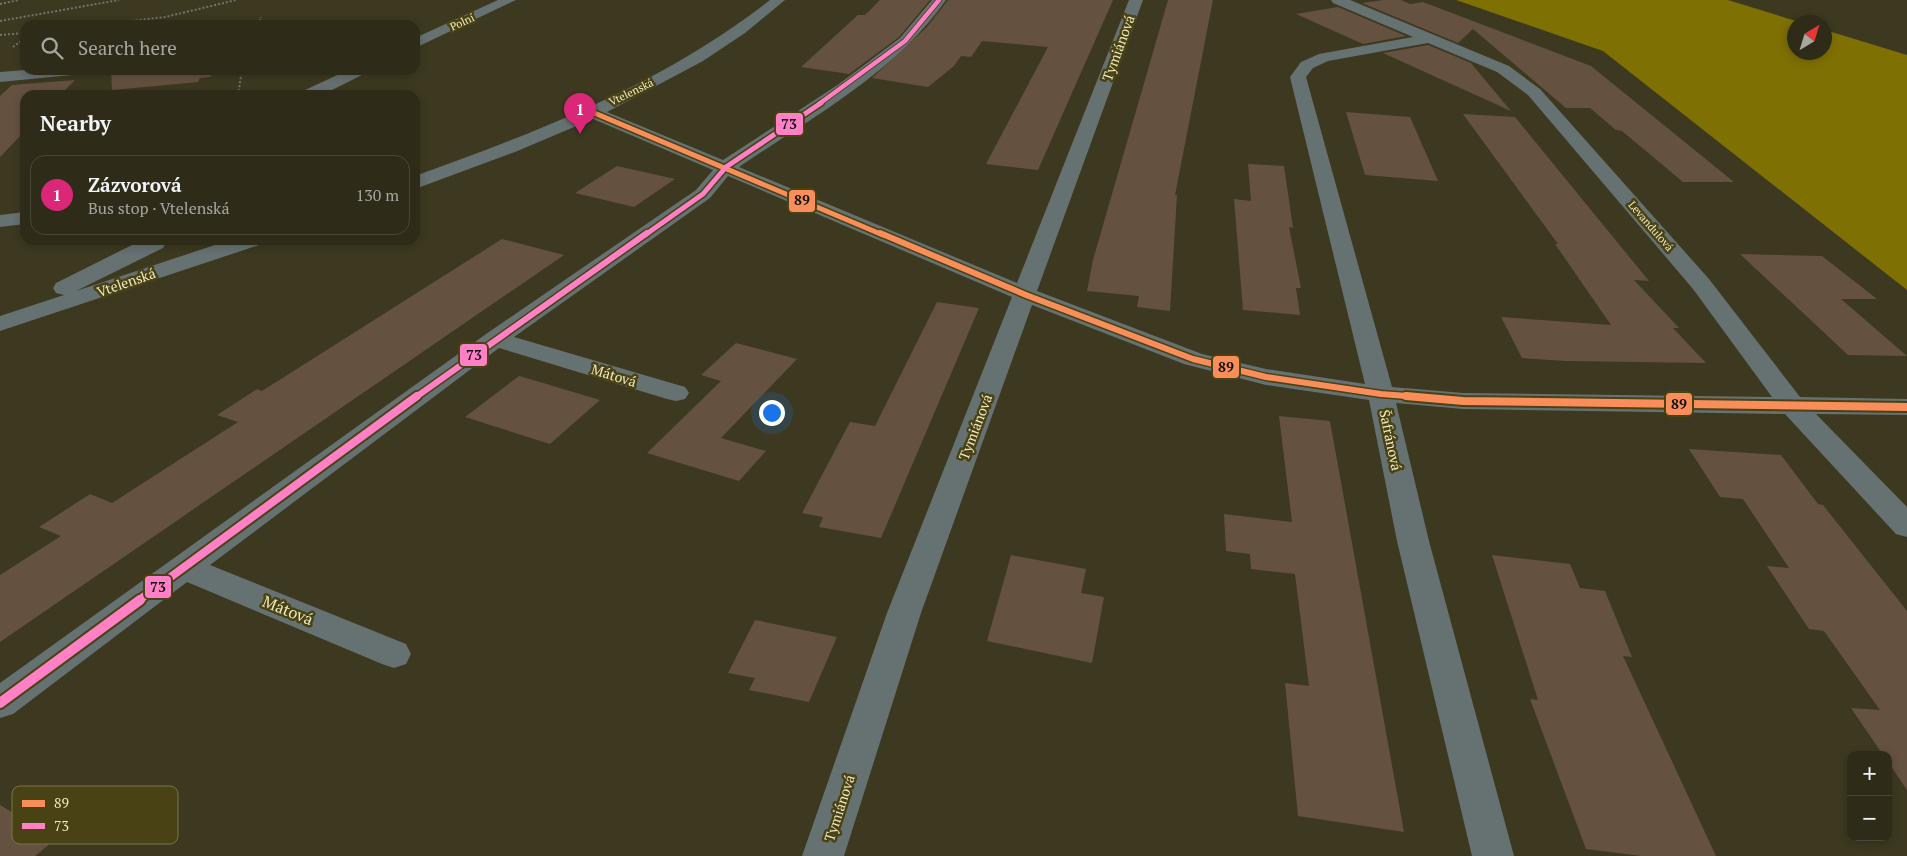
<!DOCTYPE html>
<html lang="en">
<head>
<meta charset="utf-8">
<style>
	body { margin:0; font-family:"PT Serif",serif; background:#363321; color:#f1f3f6 }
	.controls { position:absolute; right:15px; bottom:15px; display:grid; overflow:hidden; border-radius:10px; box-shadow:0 2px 8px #0003 }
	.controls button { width:45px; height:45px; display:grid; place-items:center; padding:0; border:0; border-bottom:1px solid #494737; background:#2e2b18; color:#f1f3f6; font:25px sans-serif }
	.compass { position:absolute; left:1787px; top:15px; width:45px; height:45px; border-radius:50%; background:#2e2b18; box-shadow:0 2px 8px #0003; rotate:38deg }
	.you { position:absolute; left:771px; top:412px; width:18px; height:18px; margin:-12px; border:4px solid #fff; border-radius:50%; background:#1a73e8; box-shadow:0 0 0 8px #1a73e833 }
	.badge { display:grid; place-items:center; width:32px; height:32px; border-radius:50%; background:#db2777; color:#fff; font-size:16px; font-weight:700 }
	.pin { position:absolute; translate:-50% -41px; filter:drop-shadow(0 1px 2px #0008) }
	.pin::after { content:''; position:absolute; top:26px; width:18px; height:15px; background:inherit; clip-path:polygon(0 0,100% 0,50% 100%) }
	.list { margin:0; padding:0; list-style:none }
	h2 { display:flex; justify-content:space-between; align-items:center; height:65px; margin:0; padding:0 20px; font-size:21px }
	h2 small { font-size:16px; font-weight:400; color:#a7a7a2 }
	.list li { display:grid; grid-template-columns:32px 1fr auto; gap:15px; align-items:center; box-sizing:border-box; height:80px; margin:0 10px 10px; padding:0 10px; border:1px solid #494737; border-radius:15px }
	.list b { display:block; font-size:19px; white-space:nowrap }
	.list p { margin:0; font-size:16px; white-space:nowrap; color:#a7a7a2 }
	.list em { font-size:16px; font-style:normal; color:#a7a7a2 }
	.icon { flex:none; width:28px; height:28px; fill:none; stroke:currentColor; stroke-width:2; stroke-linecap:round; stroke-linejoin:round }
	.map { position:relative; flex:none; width:1907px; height:856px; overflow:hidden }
	.search { position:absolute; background:#2e2b18; box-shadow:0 2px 8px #0003; left:20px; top:20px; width:400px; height:55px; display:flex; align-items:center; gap:12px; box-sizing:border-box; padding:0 18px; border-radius:15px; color:#a7a7a2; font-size:19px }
	.panel { position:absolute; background:#2e2b18; box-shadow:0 2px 8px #0003; left:20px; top:90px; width:400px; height:155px; border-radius:15px }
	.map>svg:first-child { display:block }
</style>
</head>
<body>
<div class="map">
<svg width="1907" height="856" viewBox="0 0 1907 856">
	<rect width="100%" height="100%" fill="#3d3920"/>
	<path fill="#7f7004" d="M 1456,0 L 1728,0 L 1799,22 L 1794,22 L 1794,52 L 1824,52 L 1825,30 L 1907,55 L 1907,290 L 1603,51 Z"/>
	<path fill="#645140" d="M 880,0 L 930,0 L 899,37 L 849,74 L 801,67 L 858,15 L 865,15 Z
		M 948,0 L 1113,0 L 1038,170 L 986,164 L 1048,47 L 982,41 L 971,57 L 961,56 L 954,66 L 928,87 L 872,78 L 927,27 Z
		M 1168,0 L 1213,0 L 1175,195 L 1177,195 L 1170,311 L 1137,307 L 1139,296 L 1087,291 L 1093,260 Z
		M 1383,0 L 1401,0 L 1410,4 L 1423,2 L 1591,66 L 1734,182 L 1683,182 L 1622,131 L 1616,130 L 1590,108 L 1566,108 L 1473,29 L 1458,43 L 1362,3 Z
		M 1338,7 L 1406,36 L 1363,44 L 1296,14 Z
		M 1428,45 L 1471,63 L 1511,111 L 1383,53 Z
		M 111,70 L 216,70 L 210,77 L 200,78 L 198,82 L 112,90 Z
		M 75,80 L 60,95 L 25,95 L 25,131 L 0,157 L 0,96 L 12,85 Z
		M 1346,112 L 1410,117 L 1438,181 L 1365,175 Z
		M 1463,114 L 1515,117 L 1649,281 L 1634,280 L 1679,328 L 1673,328 L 1706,363 L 1566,361 L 1522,358 L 1501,317 L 1611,325 L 1555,244 L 1558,244 Z
		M 1248,164 L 1284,166 L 1293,228 L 1289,227 L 1301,288 L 1296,288 L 1300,315 L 1243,310 L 1234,199 L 1251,201 Z
		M 617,166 L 675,179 L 634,207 L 575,193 Z
		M 502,239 L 564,255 L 0,642 L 0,575 L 61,536 L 39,527 L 90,494 L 112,503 L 238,422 L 217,415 L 257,389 L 262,391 Z
		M 1740,254 L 1822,256 L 1877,299 L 1841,299 L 1907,356 L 1848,355 Z
		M 937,302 L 979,308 L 881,538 L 819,527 L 823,517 L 802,513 L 850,422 L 875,426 Z
		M 736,343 L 797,359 L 721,438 L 766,451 L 739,481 L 647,453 L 721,381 L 701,375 Z
		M 519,376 L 533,380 L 600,400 L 550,444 L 465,417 Z
		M 1279,416 L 1330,421 L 1404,832 L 1298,816 L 1285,683 L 1309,686 L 1295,574 L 1251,569 L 1250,554 L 1226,551 L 1224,514 L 1292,522 Z
		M 1689,449 L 1781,455 L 1818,504 L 1823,505 L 1907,611 L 1907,790 L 1888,762 L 1888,755 L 1883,755 L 1851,708 L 1880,710 L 1824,631 L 1809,629 L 1767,566 L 1789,568 L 1743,499 L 1720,497 Z
		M 1011,555 L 1086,569 L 1081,593 L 1104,597 L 1092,663 L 987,641 Z
		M 1492,555 L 1570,564 L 1580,588 L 1605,591 L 1632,657 L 1623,656 L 1716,856 L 1642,856 L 1586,849 L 1530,699 L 1538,700 Z
		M 755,620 L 837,637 L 809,702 L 749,690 L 755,678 L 728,673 Z
		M 0,805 L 57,838 L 35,856 L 0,856 Z"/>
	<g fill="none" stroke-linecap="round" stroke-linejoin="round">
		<path stroke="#70756f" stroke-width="2" stroke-dasharray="2 2" stroke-linecap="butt" d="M 0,4 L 19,0
			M 0,21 L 119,0
			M 96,25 L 165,17 L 236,0
			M 258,25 L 261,17
			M 0,35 L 25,33
			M 13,47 L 25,38
			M 238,95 L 242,70"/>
		<path fill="#667172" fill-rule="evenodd" d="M 498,0 L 516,0 L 415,48 L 415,38 Z
			M 770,0 L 785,0 L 745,33 L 703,61 L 607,112 L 723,160 L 839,84 L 900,38 L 932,0 L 946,0 C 895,73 811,118 739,167 L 1017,283 L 1129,0 L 1143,0 L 1037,291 L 1202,354 L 1266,369 L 1365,384 L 1290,77 L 1301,62 L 1319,54 L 1413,37 L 1333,3 L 1331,0 L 1350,0 L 1509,66 L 1540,89 L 1709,279 L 1800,397 L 1907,399 L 1907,415 L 1816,414 L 1907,507 L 1907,537 L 1896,534 L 1785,414 L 1463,409 L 1396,403 L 1429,541 L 1514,856 L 1472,856 L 1397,541 L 1369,400 L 1266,385 L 1184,364 L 1032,305 L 921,613 L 844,856 L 802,856 L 887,613 L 1012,297 L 728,176 L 710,198 L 514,337 L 685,387 L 689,393 L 685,399 L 676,401 L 667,399 L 499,348 L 210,565 L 406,644 L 411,654 L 406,664 L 394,668 L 382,664 L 187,582 L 13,714 L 0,718 L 0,683 L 486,334 L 696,190 L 713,170 L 593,119 L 515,152 L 415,189 L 415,176 C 540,131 664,83 770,0 ZM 1428,43 L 1497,72 L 1528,95 L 1693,289 L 1772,397 L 1463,393 L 1392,387 L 1306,77 L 1313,68 L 1328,61 Z
			M 25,70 L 80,70 L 72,75 L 0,82 L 0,72 Z
			M 348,70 L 368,70 L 366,73 L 322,95 L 301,95 L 303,91 Z
			M 25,212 L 25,224 L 0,227 L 0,215 Z
			M 142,240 L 164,240 L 166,243 L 163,248 L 76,291 L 230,240 L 262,240 L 259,245 L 0,331 L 0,316 L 64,295 L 56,293 L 53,288 L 56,283 Z"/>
		<g stroke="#494214" stroke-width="8">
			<path id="bus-1-far2" d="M 592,112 L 883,235"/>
		</g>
		<g stroke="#494214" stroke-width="9">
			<path id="bus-1-far1" d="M 880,233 L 1026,295 L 1193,359 L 1266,377 L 1381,394 L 1420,397"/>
		</g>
		<g stroke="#494214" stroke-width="12">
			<path id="bus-1" d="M 1406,396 L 1463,401 L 1907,407"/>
		</g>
		<g stroke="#494214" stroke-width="6">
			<path id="bus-2-far4" d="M 819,104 L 905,41 L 939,0"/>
		</g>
		<g stroke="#494214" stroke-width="8">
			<path id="bus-2-far3" d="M 645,235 L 703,194 L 726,167 L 821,103"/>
		</g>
		<g stroke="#494214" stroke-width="9">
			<path id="bus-2-far2" d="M 416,397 L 647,233"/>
		</g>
		<g stroke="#494214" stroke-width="12">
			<path id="bus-2-far1" d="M 138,601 L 417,396"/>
		</g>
		<g stroke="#494214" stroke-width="14">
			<path id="bus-2" d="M 0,703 L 140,600"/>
		</g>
		<use href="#bus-1-far2" stroke="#fa8e5a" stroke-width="5"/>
		<use href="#bus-1-far1" stroke="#fa8e5a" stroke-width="6"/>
		<use href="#bus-1" stroke="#fa8e5a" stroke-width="8"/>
		<use href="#bus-2-far4" stroke="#ff80c5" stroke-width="4.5"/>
		<use href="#bus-2-far3" stroke="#ff80c5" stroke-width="5"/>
		<use href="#bus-2-far2" stroke="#ff80c5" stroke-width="6"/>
		<use href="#bus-2-far1" stroke="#ff80c5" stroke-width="8"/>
		<use href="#bus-2" stroke="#ff80c5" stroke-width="10"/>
	</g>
	<g text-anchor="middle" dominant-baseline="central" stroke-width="5" stroke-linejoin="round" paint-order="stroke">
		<g font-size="11" fill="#f0e9c1" stroke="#494214">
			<text transform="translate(462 22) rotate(-25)">Polní</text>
			<text transform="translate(631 92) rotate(-26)">Vtelenská</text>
			<text transform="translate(1651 226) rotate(49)">Levandulová</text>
		</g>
		<g font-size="14" fill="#f0e9c1" stroke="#494214">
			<text transform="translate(1118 48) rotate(-70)">Tymiánová</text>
			<text transform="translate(126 282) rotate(-19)">Vtelenská</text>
			<text transform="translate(614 375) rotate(17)">Mátová</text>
			<text transform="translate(975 427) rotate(-69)">Tymiánová</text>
			<text transform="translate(1391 440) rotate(78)">Šafránová</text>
			<text transform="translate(839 808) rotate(-72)">Tymiánová</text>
		</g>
		<g font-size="16" fill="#f0e9c1" stroke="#494214">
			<text transform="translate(288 610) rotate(22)">Mátová</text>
		</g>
	</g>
	<rect x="12" y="786" width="166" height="58" rx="8" fill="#494214" stroke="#7b7448" stroke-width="1"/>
	<rect x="22" y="800" width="23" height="7" fill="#fa8e5a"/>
	<rect x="22" y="823" width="23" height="6" fill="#ff80c5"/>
	<g font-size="14" fill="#f0e9c1">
		<text x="54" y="808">89</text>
		<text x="54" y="831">73</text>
	</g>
	<g stroke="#494214" stroke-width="2">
		<rect x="775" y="112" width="29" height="24" rx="5" fill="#ff80c5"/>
		<rect x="788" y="189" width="28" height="24" rx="5" fill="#fa8e5a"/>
		<rect x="459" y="343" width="29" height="24" rx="5" fill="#ff80c5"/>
		<rect x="1212" y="355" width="28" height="24" rx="5" fill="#fa8e5a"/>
		<rect x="1665" y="392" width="28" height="24" rx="5" fill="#fa8e5a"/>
		<rect x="144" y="575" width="28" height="24" rx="5" fill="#ff80c5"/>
	</g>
	<g font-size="14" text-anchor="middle" font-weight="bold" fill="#111">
		<text x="789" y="129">73</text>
		<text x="802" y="205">89</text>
		<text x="474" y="360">73</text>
		<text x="1226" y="372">89</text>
		<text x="1679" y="409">89</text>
		<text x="158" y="592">73</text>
	</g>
</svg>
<div class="controls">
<button>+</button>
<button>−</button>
</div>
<svg class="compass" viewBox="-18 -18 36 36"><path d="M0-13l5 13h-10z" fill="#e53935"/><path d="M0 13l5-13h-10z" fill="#a7a7a2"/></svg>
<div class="you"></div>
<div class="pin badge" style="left:580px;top:134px">1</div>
<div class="search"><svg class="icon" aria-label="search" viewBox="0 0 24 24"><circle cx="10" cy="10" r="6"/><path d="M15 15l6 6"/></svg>Search here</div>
<section class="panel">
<h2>Nearby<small></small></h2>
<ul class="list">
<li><span class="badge">1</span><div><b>Zázvorová</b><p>Bus stop · Vtelenská</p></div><em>130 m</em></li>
</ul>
</section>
</div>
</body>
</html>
